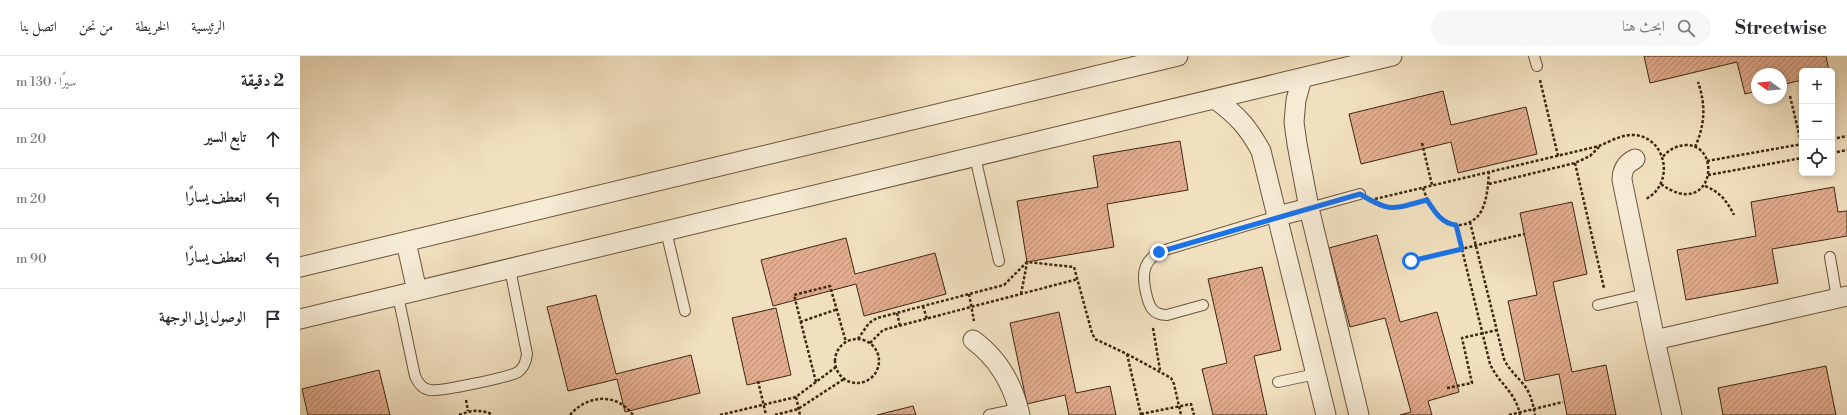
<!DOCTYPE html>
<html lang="ar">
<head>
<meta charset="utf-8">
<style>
	body { margin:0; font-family:"Libre Bodoni",Amiri,serif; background:#f7f7f7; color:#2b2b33; direction:rtl }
	.controls { position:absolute; right:12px; top:12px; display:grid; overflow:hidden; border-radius:6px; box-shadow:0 2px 6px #0003 }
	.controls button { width:36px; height:36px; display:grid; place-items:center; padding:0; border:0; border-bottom:1px solid #e1e1e2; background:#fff; color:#2b2b33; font:20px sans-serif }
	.compass { position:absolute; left:1451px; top:12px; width:36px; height:36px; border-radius:50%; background:#fff; box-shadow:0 2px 6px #0003; rotate:285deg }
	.stop { position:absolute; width:12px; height:12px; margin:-9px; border:3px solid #1a73e8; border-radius:50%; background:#fff }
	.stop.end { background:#1a73e8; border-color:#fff; box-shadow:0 1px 4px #0008 }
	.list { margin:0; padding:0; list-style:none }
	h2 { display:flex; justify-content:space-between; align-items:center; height:52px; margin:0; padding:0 16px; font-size:17px }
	h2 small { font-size:13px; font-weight:400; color:#7c7c81 }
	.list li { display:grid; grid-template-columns:26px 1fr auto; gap:12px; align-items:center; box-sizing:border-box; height:60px; padding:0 16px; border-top:1px solid #e1e1e2 }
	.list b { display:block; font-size:15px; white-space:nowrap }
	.list em { font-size:13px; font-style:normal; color:#7c7c81 }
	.icon { flex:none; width:22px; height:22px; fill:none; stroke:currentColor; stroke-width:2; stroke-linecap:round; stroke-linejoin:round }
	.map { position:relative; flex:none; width:1547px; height:359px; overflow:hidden; direction:ltr }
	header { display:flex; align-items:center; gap:24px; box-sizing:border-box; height:56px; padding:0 20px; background:#fff; border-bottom:1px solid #e1e1e2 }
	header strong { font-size:19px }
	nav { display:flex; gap:22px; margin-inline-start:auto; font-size:14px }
	.search { width:280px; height:36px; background:#f7f7f7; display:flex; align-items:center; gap:10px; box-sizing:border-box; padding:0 14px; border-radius:22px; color:#7c7c81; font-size:15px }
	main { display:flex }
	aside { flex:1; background:#fff }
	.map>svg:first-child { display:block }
</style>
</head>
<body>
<header>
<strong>Streetwise</strong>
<div class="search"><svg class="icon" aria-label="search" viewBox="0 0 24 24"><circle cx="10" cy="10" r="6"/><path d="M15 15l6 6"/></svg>ابحث هنا</div>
<nav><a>الرئيسية</a><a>الخريطة</a><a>من نحن</a><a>اتصل بنا</a></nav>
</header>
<main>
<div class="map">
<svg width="1547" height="359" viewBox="0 0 1547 359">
	<defs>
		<pattern id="building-hatch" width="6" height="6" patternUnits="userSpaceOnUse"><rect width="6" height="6" fill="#e1ac8f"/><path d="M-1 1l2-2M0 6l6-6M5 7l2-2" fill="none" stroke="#b88c73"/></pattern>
	</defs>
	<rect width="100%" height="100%" fill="#f1e0bf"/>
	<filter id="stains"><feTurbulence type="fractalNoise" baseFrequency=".005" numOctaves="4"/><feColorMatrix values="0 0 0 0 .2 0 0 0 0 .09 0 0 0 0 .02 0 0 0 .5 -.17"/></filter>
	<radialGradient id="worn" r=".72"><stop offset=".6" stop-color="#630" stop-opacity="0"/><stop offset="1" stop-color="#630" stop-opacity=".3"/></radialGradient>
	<path fill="url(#building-hatch)" stroke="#3f2711" d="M 1344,0 L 1526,0 L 1529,15 L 1502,15 L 1502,24 L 1481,29 L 1481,18 L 1457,18 L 1457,35 L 1445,38 L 1437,6 L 1350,27 Z
		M 1143,35 L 1151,69 L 1226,51 L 1237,98 L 1158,117 L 1151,86 L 1061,108 L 1049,58 Z
		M 880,85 L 888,134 L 807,148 L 814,191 L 727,206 L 717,145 L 798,131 L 793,100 Z
		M 1534,131 L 1538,156 L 1547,155 L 1547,180 L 1472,193 L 1478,227 L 1386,244 L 1377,194 L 1456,180 L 1451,146 Z
		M 1272,146 L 1287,218 L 1253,226 L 1272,316 L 1306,309 L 1316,359 L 1267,359 L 1259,318 L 1225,325 L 1208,245 L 1237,239 L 1220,157 Z
		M 1077,179 L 1100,266 L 1137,256 L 1159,336 L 1128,345 L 1132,359 L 1100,359 L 1111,356 L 1085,262 L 1050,271 L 1029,192 Z
		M 546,182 L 555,218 L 635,197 L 646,238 L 564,260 L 556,228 L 473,250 L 461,204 Z
		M 962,211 L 981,294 L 954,300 L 967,359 L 913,359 L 902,313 L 927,307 L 908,223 Z
		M 296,239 L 316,318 L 391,299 L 400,337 L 325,356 L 317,323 L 268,335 L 247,251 Z
		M 476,252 L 491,319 L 447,329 L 432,262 Z
		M 759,256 L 776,337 L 810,330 L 816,359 L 769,359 L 765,339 L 727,348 L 710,267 Z
		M 1526,310 L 1536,359 L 1423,359 L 1418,332 Z
		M 79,314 L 90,359 L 8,359 L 2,333 Z
		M 613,350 L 616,359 L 577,359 Z"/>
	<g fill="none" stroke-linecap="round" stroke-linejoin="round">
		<g stroke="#6c553c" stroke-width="12">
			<path id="lane" d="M 1234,0 L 1237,10
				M 675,101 L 699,205
				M 1009,152 L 1060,138
				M 366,175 L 385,255
				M 1530,201 L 1537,242
				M 98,240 L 115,320 C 118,327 122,333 130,334 C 139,336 210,321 218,316 C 224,312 226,306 227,298 L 210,213
				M 903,249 L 867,259 C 852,259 849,250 846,237 C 841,216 844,202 865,194 L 978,160
				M 1298,249 L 1345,238
				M 978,326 L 1016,318
				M 689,359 L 718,353"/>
		</g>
		<g stroke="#6c553c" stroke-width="21">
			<path id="street" d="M 1002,22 L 996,44 L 994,66 L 997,88 L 1009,152 L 1059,359
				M 915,43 C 937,59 948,71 961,95 L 1026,359
				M 1335,103 C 1325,108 1322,114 1322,124 L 1355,284 L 1372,359
				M 978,160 L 1009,152
				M 106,186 L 117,235
				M 0,211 L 878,0
				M 0,263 L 1092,0
				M 673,284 C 699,303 713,328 720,359
				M 1355,284 L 1547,240"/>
		</g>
		<path stroke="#3f2711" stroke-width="2.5" stroke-dasharray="3 2" stroke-linecap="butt" d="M 1240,24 L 1258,100
			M 1490,40 L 1502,90
			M 1532,83 L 1547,80
			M 1122,87 L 1132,129
			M 1395,91 C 1405,69 1406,49 1398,26
			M 1532,97 L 1547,94
			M 1407,105 L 1502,88
			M 1275,107 L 1304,232
			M 1408,119 L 1502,102
			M 1189,128 L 1275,107 L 1290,100 L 1299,91
			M 1361,128 C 1412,165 1424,89 1386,89 C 1375,90 1368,94 1362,102
			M 1405,130 C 1420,136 1427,145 1434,159
			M 1123,132 C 1129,149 1138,168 1159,169 C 1166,169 1173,165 1178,160 C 1187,149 1188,130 1189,116
			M 1075,143 L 1299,90 C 1309,86 1320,79 1332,79 C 1366,79 1376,127 1346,143
			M 1074,147 C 1091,157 1109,149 1127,144
			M 1170,166 L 1204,303 C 1209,314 1217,320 1224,329 C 1231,338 1233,348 1235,359
			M 1156,169 L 1190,308 C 1199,328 1216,336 1220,359
			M 1111,205 L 1224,178
			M 669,238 L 674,265
			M 721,238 L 727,207
			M 623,250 L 627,263
			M 597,257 L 600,270
			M 500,266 L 538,253
			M 853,272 L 860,314
			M535 305a22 22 0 1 1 44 0a22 22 0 1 1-44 0Z
			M 558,283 L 569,267 L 577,262 L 704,229 L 727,206 L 774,211 L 792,277 L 795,283 L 827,298 L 871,322 L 874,328 L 881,359
			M 570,287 L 583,274 L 778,223
			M 827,298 L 841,359
			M 458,325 L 466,359
			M 516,326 L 494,239 L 530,230 L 546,286
			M 1147,332 L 1172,327 L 1162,282 L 1197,274
			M 496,341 L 500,359
			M 166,344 L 168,355
			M 841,358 L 891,348 L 894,359
			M 159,359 C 171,354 182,353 193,359
			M 270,359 C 287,339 316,336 333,359
			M 420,359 L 496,341 L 536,311
			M 475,359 L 498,353 L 544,323
			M 1209,359 L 1263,346"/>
		<use href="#lane" stroke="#f6ebd5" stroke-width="10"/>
		<use href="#street" stroke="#f6ebd5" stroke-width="19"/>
	</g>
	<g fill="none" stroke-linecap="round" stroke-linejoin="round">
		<path stroke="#1a73e8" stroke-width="5" d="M 859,196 L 1060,138 C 1091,157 1092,153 1127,144 C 1134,155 1142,168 1156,169 L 1162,193 L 1111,205"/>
	</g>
	<rect width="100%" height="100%" filter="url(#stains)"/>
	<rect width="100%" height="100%" fill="url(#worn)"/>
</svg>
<div class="controls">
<button>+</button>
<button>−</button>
<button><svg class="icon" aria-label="locate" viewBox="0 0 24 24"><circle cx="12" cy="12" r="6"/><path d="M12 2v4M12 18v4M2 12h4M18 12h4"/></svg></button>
</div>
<svg class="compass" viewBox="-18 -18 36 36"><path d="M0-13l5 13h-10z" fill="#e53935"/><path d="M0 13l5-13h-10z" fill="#7c7c81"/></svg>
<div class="stop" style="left:1111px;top:205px"></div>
<div class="stop end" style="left:859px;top:196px"></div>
</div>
<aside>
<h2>2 دقيقة<small>سيرًا · 130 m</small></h2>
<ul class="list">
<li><svg class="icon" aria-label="ahead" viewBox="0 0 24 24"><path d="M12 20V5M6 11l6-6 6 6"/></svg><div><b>تابع السير</b></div><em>20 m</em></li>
<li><svg class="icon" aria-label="left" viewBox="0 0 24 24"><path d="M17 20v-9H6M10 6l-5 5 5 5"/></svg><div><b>انعطف يسارًا</b></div><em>20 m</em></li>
<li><svg class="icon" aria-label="left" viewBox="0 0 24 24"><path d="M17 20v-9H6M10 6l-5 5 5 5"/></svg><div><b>انعطف يسارًا</b></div><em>90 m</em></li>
<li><svg class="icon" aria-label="arrive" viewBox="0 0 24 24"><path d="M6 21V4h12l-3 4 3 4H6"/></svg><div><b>الوصول إلى الوجهة</b></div></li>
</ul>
</aside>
</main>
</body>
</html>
